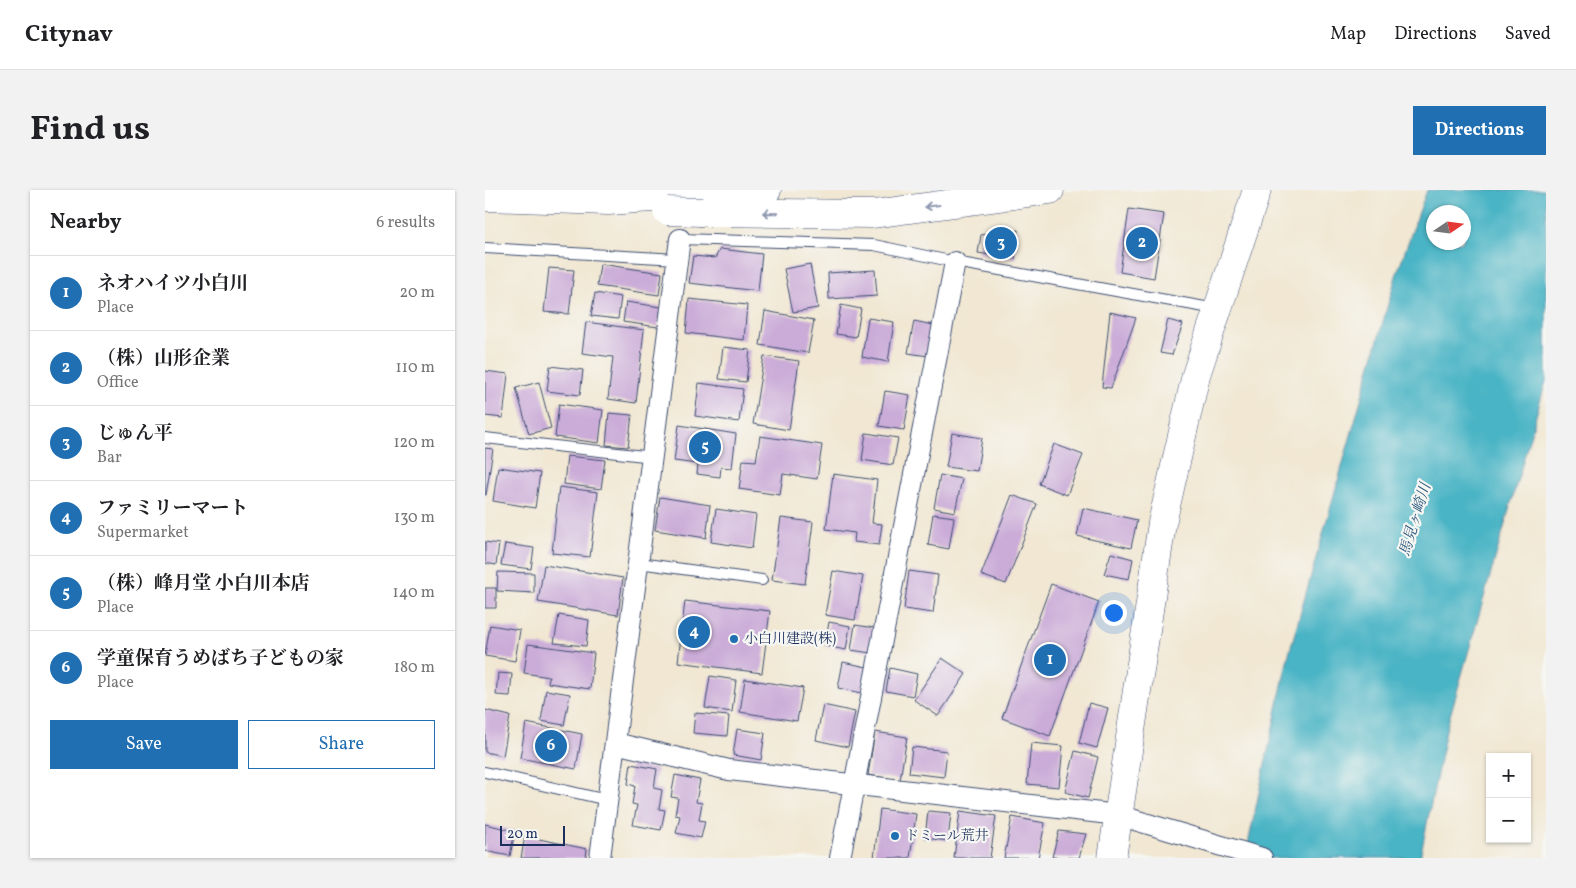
<!DOCTYPE html>
<html lang="en">
<head>
<meta charset="utf-8">
<style>
	body { margin:0; font-family:Vollkorn,"Noto Serif JP",serif; background:#f2f2f2; color:#202124 }
	.controls { position:absolute; right:15px; bottom:15px; display:grid; overflow:hidden; border-radius:0px; box-shadow:0 1px 4px #0004 }
	.controls button { width:45px; height:45px; display:grid; place-items:center; padding:0; border:0; border-bottom:1px solid #e0e0e0; background:#fff; color:#202124; font:25px sans-serif }
	.compass { position:absolute; left:941px; top:15px; width:45px; height:45px; border-radius:50%; background:#fff; box-shadow:0 1px 4px #0004; rotate:77deg }
	.scale { position:absolute; left:15px; bottom:12px; width:65px; box-sizing:border-box; padding-left:5px; border:2px solid #1b2f5e; border-top:0; font-size:14px; line-height:18px; white-space:nowrap; color:#1b2f5e; -webkit-text-stroke:4px #f6f6f2; paint-order:stroke }
	.you { position:absolute; left:628px; top:422px; width:18px; height:18px; margin:-12px; border:4px solid #fff; border-radius:50%; background:#1a73e8; box-shadow:0 0 0 8px #1a73e833 }
	.badge { display:grid; place-items:center; width:32px; height:32px; border-radius:50%; background:#1f6fb2; color:#fff; font-size:16px; font-weight:700 }
	.pin { position:absolute; translate:-50% -50%; border:2px solid #fff; box-shadow:0 1px 5px #0006 }
	.list { margin:0; padding:0; list-style:none }
	h2 { display:flex; justify-content:space-between; align-items:center; height:65px; margin:0; padding:0 20px; font-size:21px }
	h2 small { font-size:16px; font-weight:400; color:#757577 }
	.list li { display:grid; grid-template-columns:32px 1fr auto; gap:15px; align-items:center; box-sizing:border-box; height:75px; padding:0 20px; border-top:1px solid #e0e0e0 }
	.list b { display:block; font-size:19px; white-space:nowrap }
	.list p { margin:0; font-size:16px; white-space:nowrap; color:#757577 }
	.list em { font-size:16px; font-style:normal; color:#757577 }
	.actions { display:flex; gap:10px; padding:15px 20px }
	.actions a { flex:1; padding:11px 0; border:1px solid #1f6fb2; border-radius:0px; text-align:center; font-size:18px; color:#1f6fb2 }
	.actions .main { background:#1f6fb2; color:#fff }
	.map { position:relative; flex:none; width:1061px; height:668px; overflow:hidden; border-radius:0px }
	header { display:flex; align-items:center; gap:30px; box-sizing:border-box; height:70px; padding:0 25px; background:#fff; border-bottom:1px solid #e0e0e0 }
	header strong { font-size:24px }
	nav { display:flex; gap:28px; margin-inline-start:auto; font-size:18px }
	.intro { display:flex; align-items:center; justify-content:space-between; box-sizing:border-box; height:120px; padding:0 30px }
	h1 { margin:0; font-size:35px }
	.button { padding:12px 22px; border-radius:0px; background:#1f6fb2; color:#fff; font-size:18px; font-weight:700 }
	main { display:flex; gap:30px; padding:0 30px }
	aside { flex:1; background:#fff; border-radius:0px; box-shadow:0 1px 4px #0004 }
	.map>svg:first-child { display:block }
</style>
</head>
<body>
<header>
<strong>Citynav</strong>
<nav><a>Map</a><a>Directions</a><a>Saved</a></nav>
</header>
<div class="intro"><h1>Find us</h1><a class="button">Directions</a></div>
<main>
<aside>
<h2>Nearby<small>6 results</small></h2>
<ul class="list">
<li><span class="badge">1</span><div><b>ネオハイツ小白川</b><p>Place</p></div><em>20 m</em></li>
<li><span class="badge">2</span><div><b>（株）山形企業</b><p>Office</p></div><em>110 m</em></li>
<li><span class="badge">3</span><div><b>じゅん平</b><p>Bar</p></div><em>120 m</em></li>
<li><span class="badge">4</span><div><b>ファミリーマート</b><p>Supermarket</p></div><em>130 m</em></li>
<li><span class="badge">5</span><div><b>（株）峰月堂 小白川本店</b><p>Place</p></div><em>140 m</em></li>
<li><span class="badge">6</span><div><b>学童保育うめばち子どもの家</b><p>Place</p></div><em>180 m</em></li>
</ul>
<div class="actions"><a class="main">Save</a><a>Share</a></div>
</aside>
<div class="map">
<svg width="1061" height="668" viewBox="0 0 1061 668">
	<rect width="100%" height="100%" fill="#f6f6f2"/>
	<filter id="ink" filterUnits="userSpaceOnUse"><feTurbulence type="fractalNoise" baseFrequency=".02" numOctaves="2"/><feDisplacementMap in="SourceGraphic" scale="10" xChannelSelector="R" yChannelSelector="G"/><feConvolveMatrix kernelMatrix="1 2 1 2 8 2 1 2 1" color-interpolation-filters="sRGB"/></filter>
	<filter id="wash" filterUnits="userSpaceOnUse"><feTurbulence type="fractalNoise" baseFrequency=".0096" numOctaves="4" result="noise"/><feDisplacementMap in="SourceGraphic" scale="20" xChannelSelector="R" yChannelSelector="G"/><feGaussianBlur stdDeviation="1.12" result="paint"/><feColorMatrix in="noise" values="0 0 0 0 0 0 0 0 0 0 0 0 0 0 0 0 0 1.4 0 .05"/><feComposite in="paint" operator="in"/></filter>
	<g filter="url(#wash)">
		<rect width="100%" height="100%" fill="#f1e7d2"/>
		<path fill="#48b4c5" stroke="#327292" fill-rule="evenodd" d="M 942,0 L 1061,0 L 1061,191 L 961,540 L 935,668 L 760,668 L 803,467 L 911,86 ZM 948,22 L 978,22 L 978,52 L 948,52 Z"/>
		<g id="blocks">
			<path fill="#cbacd8" d="M 644,19 L 679,24 L 669,88 L 635,82 Z
				M 533,40 L 530,69 L 493,63 L 496,45 Z
				M 235,59 L 277,64 L 273,101 L 204,93 L 208,66 L 230,68 Z
				M 115,74 L 177,83 L 174,105 L 112,96 Z
				M 325,74 L 333,118 L 308,122 L 299,79 Z
				M 64,78 L 89,80 L 84,124 L 59,122 Z
				M 390,80 L 392,106 L 344,109 L 343,83 Z
				M 110,103 L 136,107 L 133,129 L 106,126 Z
				M 204,109 L 262,115 L 259,150 L 201,143 Z
				M 141,112 L 176,117 L 173,137 L 138,132 Z
				M 356,115 L 376,119 L 371,147 L 351,144 Z
				M 280,121 L 329,130 L 323,163 L 275,155 Z
				M 625,122 L 651,128 L 626,198 L 617,197 Z
				M 383,128 L 409,132 L 403,172 L 377,167 Z
				M 683,130 L 698,134 L 687,165 L 675,163 Z
				M 429,131 L 448,135 L 443,166 L 423,163 Z
				M 101,132 L 159,140 L 151,213 L 123,209 L 128,167 L 97,163 Z
				M 238,157 L 265,160 L 261,192 L 234,189 Z
				M 279,166 L 314,171 L 304,240 L 268,234 Z
				M 65,176 L 98,180 L 95,205 L 62,201 Z
				M 0,181 L 23,184 L 18,228 L 0,226 Z
				M 54,192 L 66,238 L 44,244 L 31,198 Z
				M 214,193 L 258,199 L 254,232 L 210,226 Z
				M 400,201 L 425,205 L 419,240 L 394,236 Z
				M 74,214 L 118,220 L 114,253 L 70,247 Z
				M 124,223 L 147,225 L 143,257 L 121,255 Z
				M 194,235 L 251,244 L 247,278 L 236,277 L 235,287 L 212,284 L 213,274 L 189,271 Z
				M 381,243 L 413,248 L 408,275 L 377,270 Z
				M 467,243 L 497,248 L 492,281 L 461,277 Z
				M 275,246 L 337,255 L 332,289 L 298,284 L 295,305 L 254,299 L 258,270 L 271,271 Z
				M 569,254 L 598,265 L 582,305 L 554,294 Z
				M 0,258 L 8,259 L 1,305 L 0,305 Z
				M 82,266 L 120,270 L 116,299 L 79,294 Z
				M 13,277 L 55,283 L 50,318 L 8,311 Z
				M 348,284 L 392,290 L 387,333 L 397,334 L 394,355 L 369,352 L 370,343 L 341,339 Z
				M 455,285 L 477,289 L 470,322 L 449,318 Z
				M 74,297 L 113,302 L 105,367 L 67,363 Z
				M 527,305 L 552,314 L 521,394 L 496,385 Z
				M 175,307 L 225,315 L 221,348 L 170,340 Z
				M 598,318 L 652,330 L 646,358 L 592,346 Z
				M 231,319 L 271,325 L 267,358 L 226,352 Z
				M 448,324 L 469,327 L 464,359 L 443,355 Z
				M 296,328 L 328,332 L 320,394 L 287,390 Z
				M 0,352 L 14,354 L 11,375 L 0,373 Z
				M 20,354 L 49,358 L 46,379 L 16,375 Z
				M 626,363 L 648,369 L 644,389 L 619,384 Z
				M 59,375 L 138,388 L 133,425 L 53,412 Z
				M 348,381 L 378,386 L 370,430 L 340,425 Z
				M 424,381 L 453,385 L 448,423 L 419,419 Z
				M 13,382 L 49,383 L 49,403 L 12,401 Z
				M 566,394 L 614,412 L 565,546 L 517,528 Z
				M 0,398 L 11,398 L 11,418 L 0,418 Z
				M 200,411 L 285,421 L 277,483 L 193,472 Z
				M 74,425 L 104,430 L 101,456 L 69,453 Z
				M 344,432 L 365,436 L 361,460 L 340,456 Z
				M 5,435 L 35,440 L 30,471 L 0,466 Z
				M 370,435 L 390,438 L 386,463 L 366,460 Z
				M 43,454 L 109,463 L 105,499 L 63,493 L 64,487 L 39,483 Z
				M 457,468 L 481,484 L 453,526 L 429,510 Z
				M 358,472 L 382,477 L 377,503 L 353,498 Z
				M 405,478 L 432,484 L 428,506 L 401,501 Z
				M 13,483 L 27,484 L 25,506 L 11,505 Z
				M 225,486 L 251,490 L 247,522 L 220,518 Z
				M 260,489 L 318,498 L 312,531 L 255,522 Z
				M 61,500 L 85,504 L 79,535 L 56,531 Z
				M 604,513 L 623,518 L 612,558 L 594,553 Z
				M 338,515 L 370,522 L 363,557 L 331,550 Z
				M 0,520 L 25,526 L 18,566 L 0,562 Z
				M 210,523 L 244,526 L 242,546 L 208,543 Z
				M 41,533 L 97,544 L 91,579 L 35,568 Z
				M 252,539 L 280,543 L 276,570 L 248,565 Z
				M 390,542 L 422,547 L 415,590 L 383,585 Z
				M 546,553 L 578,556 L 574,597 L 542,594 Z
				M 427,557 L 462,561 L 459,587 L 424,583 Z
				M 590,561 L 613,567 L 603,608 L 580,602 Z
				M 146,574 L 172,579 L 169,598 L 177,600 L 174,619 L 180,620 L 176,640 L 148,635 L 152,615 L 147,614 L 150,596 L 143,594 Z
				M 190,585 L 215,590 L 211,612 L 217,613 L 214,630 L 220,631 L 216,648 L 191,643 L 195,626 L 190,625 L 193,608 L 186,607 Z
				M 395,619 L 431,624 L 425,668 L 389,668 Z
				M 443,621 L 466,623 L 463,651 L 440,648 Z
				M 475,621 L 511,626 L 505,668 L 469,668 Z
				M 527,627 L 560,633 L 553,668 L 519,668 Z
				M 0,634 L 30,641 L 25,666 L 0,661 Z
				M 574,641 L 601,644 L 594,668 L 567,667 Z
				M 40,646 L 102,659 L 101,668 L 36,668 Z"/>
		</g>
	</g>
	<g filter="url(#ink)">
		<use href="#blocks" fill-opacity="0" stroke="#3b4b6f" stroke-width="1"/>
		<g fill="none" stroke-linecap="round" stroke-linejoin="round">
			<g stroke="#3b4b6f" stroke-width="12">
				<path id="lane" d="M 195,49 L 389,55 L 470,72 L 731,119
					M 0,58 L 192,69
					M 0,248 L 168,267
					M 154,373 L 277,390
					M 0,582 L 122,610"/>
			</g>
			<g stroke="#3b4b6f" stroke-width="22">
				<path id="street" d="M 130,553 L 244,580 L 633,625 L 777,668
					M 115,668 L 195,49
					M 355,668 L 470,72"/>
			</g>
			<g stroke="#3b4b6f" stroke-width="29">
				<path id="secondary" d="M 627,668 L 677,333 L 711,185 L 772,0"/>
			</g>
			<g stroke="#3b4b6f" stroke-width="29">
				<path id="highway" d="M 0,7 L 123,11 L 282,0
					M 217,22 L 388,24 L 565,0"/>
			</g>
			<use href="#lane" stroke="#fff" stroke-width="10"/>
			<use href="#street" stroke="#fff" stroke-width="20"/>
			<use href="#secondary" stroke="#fff" stroke-width="28"/>
			<use href="#highway" stroke="#fff" stroke-width="28"/>
			<g stroke="#3b4b6f" stroke-width="29" stroke-linecap="butt">
				<path id="highway-bridge" d="M 182,21 L 217,22"/>
			</g>
			<use href="#highway-bridge" stroke="#fff" stroke-width="28"/>
		</g>
		<defs><path id="oneway-shaft" d="M-6 0H5M1.5-3L5.5 0L1.5 3" fill="none" stroke-width="1.6" stroke-linecap="round" stroke-linejoin="round" transform="scale(1.25)"/></defs>
		<g stroke="#8d97ae">
			<use href="#oneway-shaft" transform="translate(447 16) rotate(173)"/>
			<use href="#oneway-shaft" transform="translate(285 23) rotate(-179)"/>
		</g>
	</g>
	<g fill="#1f6fb2" stroke="#f6f6f2" stroke-width="2">
		<circle cx="249" cy="449" r="5"/>
		<circle cx="410" cy="646" r="5"/>
	</g>
	<g text-anchor="middle" dominant-baseline="central" stroke-width="4.5" stroke-linejoin="round" paint-order="stroke">
		<g font-size="14" fill="#1b2f5e" stroke="#f6f6f2" text-anchor="start">
			<text x="259" y="449">小白川建設(株)</text>
			<text x="420" y="646">ドミール荒井</text>
		</g>
		<g font-size="15" font-style="italic" fill="#28577d" stroke="#f6f6f2">
			<text transform="translate(931 330) rotate(-73)">馬見ヶ崎川</text>
		</g>
	</g>
</svg>
<div class="controls">
<button>+</button>
<button>−</button>
</div>
<svg class="compass" viewBox="-18 -18 36 36"><path d="M0-13l5 13h-10z" fill="#e53935"/><path d="M0 13l5-13h-10z" fill="#757577"/></svg>
<div class="scale">20 m</div>
<div class="you"></div>
<div class="pin badge" style="left:565px;top:470px">1</div>
<div class="pin badge" style="left:657px;top:53px">2</div>
<div class="pin badge" style="left:516px;top:53px">3</div>
<div class="pin badge" style="left:209px;top:442px">4</div>
<div class="pin badge" style="left:220px;top:257px">5</div>
<div class="pin badge" style="left:66px;top:556px">6</div>
</div>
</main>
</body>
</html>
